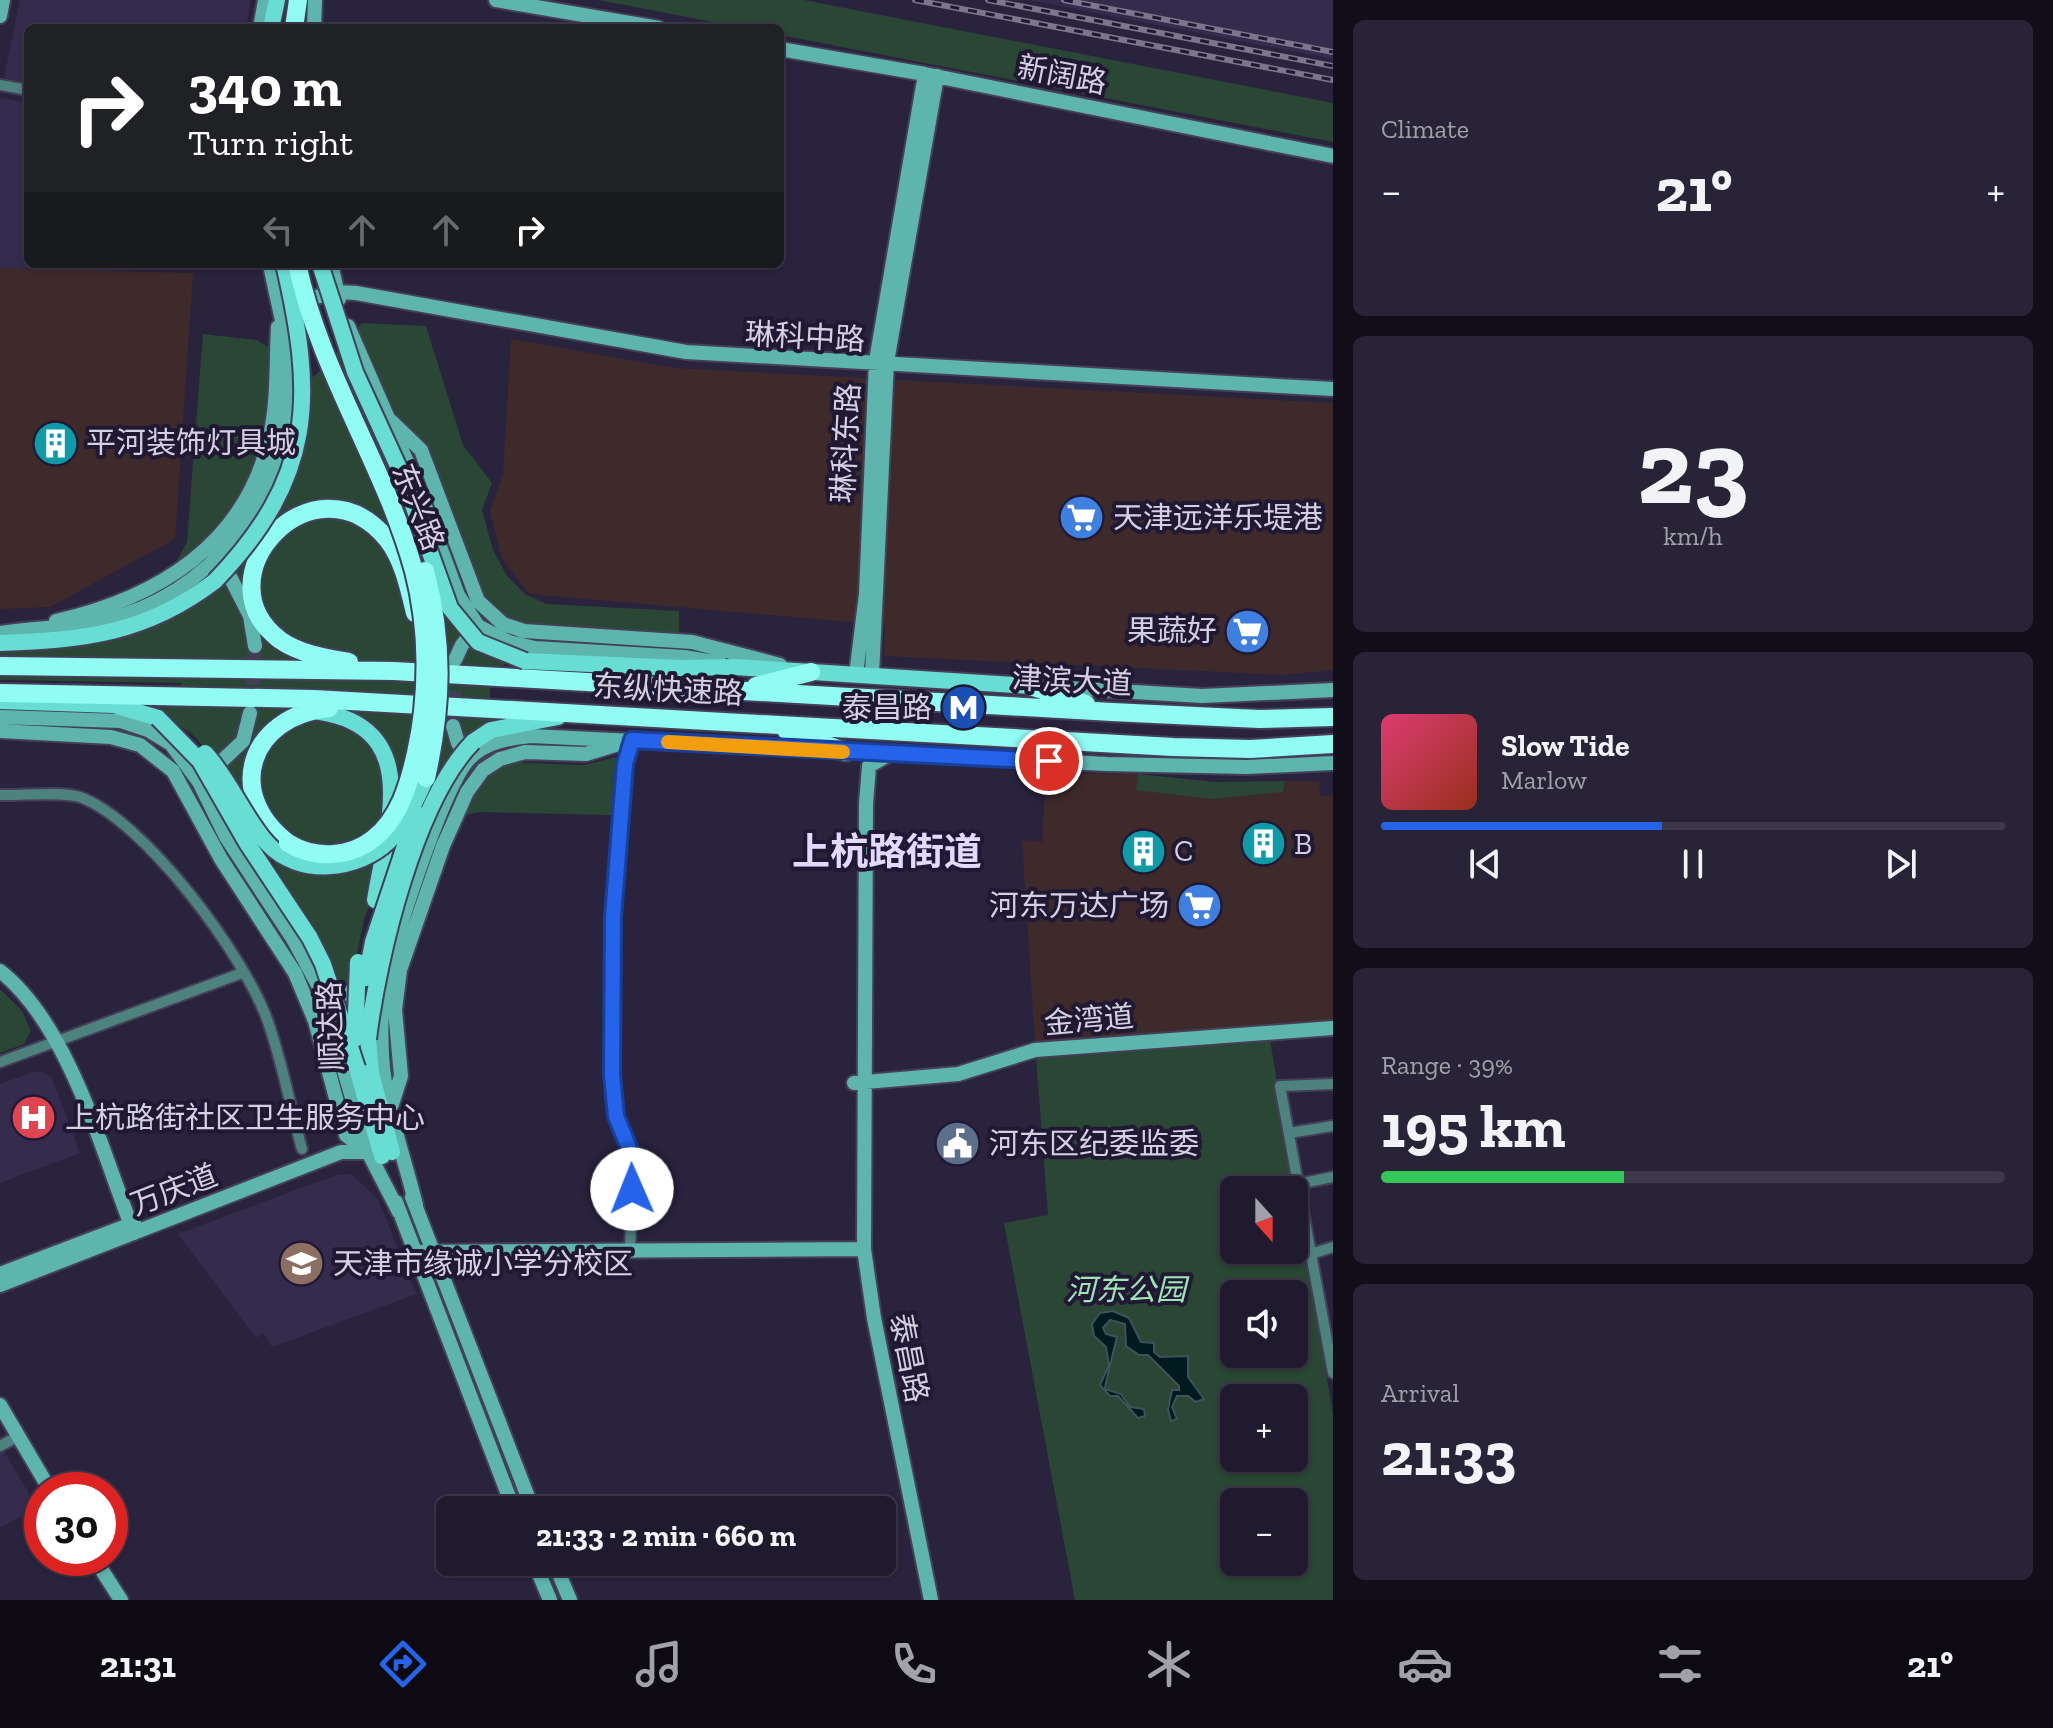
<!DOCTYPE html>
<html lang="en">
<head>
<meta charset="utf-8">
<style>
	:root { --surface:#201a2e; --page:#282336; --text:#f1f3f6; --muted:#a2a1aa; --line:#3d384a; --accent:#2563eb }
	body { margin:0; font-family:"Zilla Slab","Noto Sans SC",serif; background:var(--page); color:var(--text); height:100vh; display:flex; flex-direction:column; font-size:30px; white-space:nowrap }
	* { box-sizing:border-box; margin:0 }
	p { font-size:26px; color:var(--muted) }
	.icon { flex:none; width:44px; height:44px; fill:none; stroke:currentColor; stroke-width:2; stroke-linecap:round; stroke-linejoin:round }
	.map { position:relative; flex:1; overflow:hidden }
	.panel { display:flex; flex-direction:column; gap:20px; padding:20px; background:#120e19; width:720px }
	.panel>* { flex:none }
	.top-card { position:absolute; left:24px; top:24px; width:760px; height:244px; border-radius:12px; box-shadow:0 2px 6px #0004,0 0 0 2px var(--line); background:#202124; color:#fff; overflow:hidden }
	.needle { width:52px; rotate:159deg }
	.tools { position:absolute; left:1220px; top:1176px; display:grid; gap:16px }
	.tools a { display:grid; place-items:center; width:88px; height:88px; border-radius:12px; background:var(--surface); box-shadow:0 2px 6px #0004,0 0 0 2px var(--line); font-size:40px }
	.speed { position:absolute; left:24px; top:1472px; display:flex; gap:16px; font-size:40px; font-weight:700; text-align:center }
	.speed>* { display:grid; place-content:center; width:104px; height:104px; border-radius:50%; background:var(--surface); box-shadow:0 2px 6px #0004,0 0 0 2px var(--line); line-height:1 }
	.speed .limit { border:12px solid #d22; background:#fff; color:#111 }
	.pin { position:absolute; display:grid; place-items:center; width:68px; height:68px; color:#fff; margin:-34px; border:4px solid #fff; border-radius:50%; box-shadow:0 2px 8px #0007 }
	.me { position:absolute; width:88px; margin:-44px; rotate:359deg; stroke-linejoin:round; filter:drop-shadow(0 0 6px #0008) }
	.turn { display:flex; align-items:center; gap:28px; height:168px; padding:0 32px; font-size:36px }
	.turn .icon { width:104px; height:104px; stroke-width:2.5 }
	.turn b { display:block; font-size:56px; line-height:68px }
	.lanes { display:flex; align-items:center; height:76px; padding:0 32px; background:#0003; justify-content:center; gap:40px; direction:ltr }
	.lanes .off { opacity:.35 }
	.big { font-size:60px; font-weight:700; line-height:1.1 }
	.panel .tile { flex:1; display:flex; flex-direction:column; justify-content:center; gap:12px; min-width:0; padding:0 28px; border-radius:12px; background:var(--page) }
	.panel .dial { align-items:center; gap:0 }
	.dial b { font-size:104px; line-height:1 }
	.song { display:flex; align-items:center; gap:24px }
	.cover { width:96px; height:96px; border-radius:12px; background:linear-gradient(135deg,hsl(340 70% 55%),hsl(10 70% 35%)) }
	.played { height:8px; border-radius:4px; background:linear-gradient(90deg,var(--accent) 45%,var(--line) 45%) }
	.keys { display:flex; justify-content:space-around; direction:ltr }
	.heat { display:flex; justify-content:space-between; align-items:center; font-size:44px; direction:ltr }
	.charge { height:12px; border-radius:6px; background:linear-gradient(90deg,#34c759 39%,var(--line) 0) }
	.trip { position:absolute; left:436px; top:1496px; width:460px; height:80px; border-radius:12px; background:var(--surface); box-shadow:0 2px 6px #0004,0 0 0 2px var(--line); font-weight:700; line-height:80px; text-align:center }
	.dock { display:flex; height:128px; justify-content:space-around; align-items:center; background:#0d0a12; color:var(--muted) }
	.dock .icon { width:56px; height:56px }
	.dock .current { color:var(--accent) }
	.dock b { font-size:36px; color:var(--text) }
	main { display:flex; flex:1; min-height:0 }
	.map>svg:first-child { display:block }
	.commercial { fill:#3e2a2a }
	.built { fill:#342b4d }
	.green { fill:#2a4634; fill-rule:evenodd }
	.water { fill:#001b20; stroke:#3f515a; stroke-width:2 }
	.lines { fill:none; stroke-linecap:round; stroke-linejoin:round }
	.secondary-tunnel { stroke:#433d56; stroke-width:14; stroke-dasharray:14 7; stroke-linecap:butt }
	.street-casing { stroke:#453f58; stroke-width:14 }
	.secondary-casing { stroke:#453f58; stroke-width:18 }
	.primary-casing { stroke:#453f58; stroke-width:20 }
	.highway-casing { stroke:#453f58; stroke-width:22 }
	.street { stroke:#4e827e; stroke-width:10 }
	.secondary { stroke:#5eb5ae; stroke-width:14 }
	.primary { stroke:#68ddd4; stroke-width:16 }
	.highway { stroke:#91fcf3; stroke-width:18 }
	.rail-casing { stroke:#7b768c; stroke-width:6 }
	.rail { stroke:#211934; stroke-width:3; stroke-dasharray:9; stroke-linecap:butt }
	.primary-bridge-casing { stroke:#453f58; stroke-width:20; stroke-linecap:butt }
	.highway-bridge-casing { stroke:#453f58; stroke-width:22; stroke-linecap:butt }
	.primary-bridge { stroke:#68ddd4; stroke-width:16 }
	.highway-bridge { stroke:#91fcf3; stroke-width:18 }
	.route-casing { stroke:#184099; stroke-width:20 }
	.route { stroke:#2563eb; stroke-width:14 }
	.slow { stroke:#f59e0b; stroke-width:14 }
	.labels { text-anchor:middle; stroke-width:8; stroke-linejoin:round; paint-order:stroke }
	.street-label { font-size:30px; fill:#d3d0e1; stroke:#211934 }
	.poi-label { font-size:30px; fill:#d3d0e1; stroke:#211934; text-anchor:start }
	.park-label { font-size:30px; font-style:italic; fill:#9de4b6; stroke:#211934 }
	.district-label { font-size:38px; font-weight:bold; fill:#e2dafe; stroke:#211934 }
</style>
</head>
<body>
<main>
<div class="map">
<svg width="1333" height="1600" viewBox="0 0 1333 1600">
	<rect width="100%" height="100%" fill="#2a233e"/>
	<path class="commercial" d="M0 268 193 273 175 539 50 607 0 609Z
		M511 339 675 368 1333 403V670L1283 675 884 656 885 625 529 594 502 558 490 511 503 474Z
		M1046 773 1138 774 1136 790 1283 792 1285 781H1319L1320 796 1333 795V1020L1035 1042 1022 841 1042 842Z"/>
	<path class="built" d="M20 0H251L246 28H28V82L4 78Z
		M1029 0H1333V59L1111 16Z
		M0 98 28 103V264H112V271L0 268Z
		M33 1072H43L52 1078 80 1153 0 1183V1084Z
		M351 1174 378 1199 416 1294 272 1347 263 1333 256 1338 178 1234 336 1175Z
		M4 1452 38 1508 0 1527V1453Z"/>
	<path class="green" d="M599 0H804L1333 103V142L780 35V28H744Z
		M362 323 426 326 463 445 492 483 482 510 493 550 507 576 525 594 547 604 679 611V633L529 625 490 687V722L523 763 584 765 616 757 611 815 480 812 400 829 364 919 347 1006 316 932 276 868 233 779 193 735 155 709 182 683 0 680V650L78 645 138 632 187 542 203 334 257 340 314 377Z
		M1138 774 1215 782 1285 781 1283 792 1212 799 1136 790Z
		M0 989 22 1011 31 1031 24 1044 0 1053Z
		M1270 1040 1333 1414V1600H1075L1004 1223 1048 1215 1036 1057ZM1234 1190H1294V1250H1234ZM1234 1294H1294V1354H1234ZM1234 1398H1294V1458H1234ZM1234 1502H1294V1562H1234Z"/>
	<path class="water" d="M1113 1311 1129 1318 1141 1342 1154 1343V1352L1160 1357 1188 1356V1377L1204 1399 1196 1402 1188 1396H1177L1172 1407 1177 1419 1171 1421 1168 1409 1172 1390H1179V1386L1148 1355H1139L1126 1346 1125 1324 1110 1320 1103 1328 1106 1334 1117 1337C1116 1341 1105 1385 1105 1389L1121 1394 1130 1407 1144 1409 1145 1416 1138 1418 1118 1396H1110L1100 1385 1109 1365 1106 1347 1094 1336 1092 1324 1100 1313Z"/>
	<g class="lines">
		<path class="secondary-tunnel" d="M251 706 255 646
			M453 726 455 666"/>
		<defs>
			<path id="street" d="M0 85 28 90
				M0 795C21 796 61 791 80 797 145 821 243 954 267 1019 282 1060 290 1106 302 1149
				M0 1062 242 973
				M1333 1084 1280 1086 1333 1373
				M1289 1133 1333 1126
				M1298 1184 1333 1177
				M630 1251 633 1158 616 1116 612 1075 613 917 625 764 632 740
				M1311 1254 1333 1247
				M0 1446 17 1437"/>
			<path id="secondary" d="M496 0 659 28
				M0 16 3 0
				M260 28 265 0
				M314 28 315 0
				M780 49 925 74 1333 156
				M331 264 339 299
				M279 306 337 292 356 293 686 352 1333 389
				M348 326 418 487 458 595 478 626 509 642 535 648 684 657 720 663
				M391 421 421 450 478 601 503 624 524 631 692 642 780 665
				M222 561 250 616 255 646
				M56 621C157 598 246 545 270 436 278 400 276 364 278 327
				M0 633C41 626 81 629 121 616 230 580 293 480 288 366 287 332 276 298 270 264
				M455 660 462 645 477 627
				M856 675 866 594 876 361 925 74
				M872 675 887 362 937 76
				M1050 687 1202 696 1333 690
				M0 717 121 721 148 730 171 744 199 782 226 837 293 939 320 989 368 1152 399 1212
				M453 726 458 743 469 759
				M0 731 111 737 140 745 173 771 221 859 295 973 315 1021 346 1135 366 1151
				M888 755 869 766 866 804 864 1249 874 1318 931 1600
				M209 773 243 741 250 713
				M0 971C69 1025 102 1152 134 1233
				M323 997 384 988
				M854 1083 958 1074 1035 1050 1333 1028
				M392 1104 401 1076 395 1010 400 970 443 846 467 792 483 770 500 759 525 752 586 754 622 743
				M412 1197 533 1510
				M396 1202 514 1510
				M416 1205C404 1156 385 1106 382 1056 381 1034 381 1010 384 988 391 947 443 787 469 759 485 742 509 738 531 736L1107 764 1247 767 1333 763
				M414 1252 864 1249
				M0 1274 134 1223
				M0 1285 341 1152H367
				M0 1405 50 1490
				M94 1558 121 1600
				M534 1562 550 1600
				M554 1562 570 1600"/>
			<path id="primary" d="M271 28 277 0
				M0 643C84 640 146 634 215 581
				M525 661 680 668 735 667 1030 686
				M0 701 114 705 158 718
				M314 711C425 725 387 825 375 900
				M473 742 491 730 558 717
				M368 1039 371 1073 392 1152
				M357 1068 382 1156"/>
			<path id="highway" d="M294 28 298 0
				M349 662C326 658 300 654 280 640 197 577 314 451 387 539 403 559 409 588 415 613
				M0 666 394 671 1112 712 1259 719 1333 717
				M756 686 811 672
				M1030 686 1086 704
				M0 693 314 699 1173 747 1250 749 1333 744
				M786 730 846 752
				M288 843C223 793 250 716 329 708"/>
		</defs>
		<use href="#street" class="street-casing"/>
		<use href="#secondary" class="secondary-casing"/>
		<use href="#primary" class="primary-casing"/>
		<use href="#highway" class="highway-casing"/>
		<use href="#street" class="street"/>
		<use href="#secondary" class="secondary"/>
		<use href="#primary" class="primary"/>
		<use href="#highway" class="highway"/>
		<defs>
			<path id="rail" d="M915 0 1333 80
				M988 0 1333 66
				M1064 0 1333 52"/>
		</defs>
		<use href="#rail" class="rail-casing"/>
		<use href="#rail" class="rail"/>
		<defs>
			<path id="primary-bridge" d="M320 264 355 372 403 477 450 608 478 642 525 661
				M215 581C315 477 315 398 284 264
				M158 718 200 761 247 843 310 938 323 964 357 1068
				M205 753C230 780 243 816 267 843 299 878 358 871 389 841 406 824 416 799 426 778
				M366 978 373 942 416 813
				M355 1039 358 962
				M368 1039C378 957 415 801 473 742"/>
			<path id="highway-bridge" d="M425 571C444 641 442 708 426 778
				M288 843C314 859 349 858 373 839 400 818 409 784 416 753 429 696 429 628 414 571 385 465 321 375 297 264"/>
		</defs>
		<use href="#primary-bridge" class="primary-bridge-casing"/>
		<use href="#highway-bridge" class="highway-bridge-casing"/>
		<use href="#primary-bridge" class="primary-bridge"/>
		<use href="#highway-bridge" class="highway-bridge"/>
	</g>
	<g class="lines">
		<defs>
			<path id="route" d="M632 1189 633 1158 616 1116 612 1075 613 917 625 764 632 740 1049 761"/>
		</defs>
		<use href="#route" class="route-casing"/>
		<use href="#route" class="route"/>
		<path class="slow" d="M668 742 843 752"/>
	</g>
	<defs>
		<symbol id="building-disc" viewBox="-11 -11 22 22"><circle r="9.5" fill="#0f9aa8" stroke="#211934"/><path d="M-4-6H4V6H1V3H-1V6H-4ZM-2.5-4.3h1.7v1.8h-1.7ZM.8-4.3h1.7v1.8H.8ZM-2.5-1h1.7V.8h-1.7ZM.8-1h1.7V.8H.8Z" fill="#fff"/></symbol>
		<symbol id="supermarket-disc" viewBox="-11 -11 22 22"><circle r="9.5" fill="#3f7fe0" stroke="#211934"/><path d="M-6-5.5h2.5l.6 2H6L4.5 2H-2.5L-4.4-4H-6ZM-1.5 3.2a1.3 1.3 0 1 0 .1 0ZM3 3.2a1.3 1.3 0 1 0 .1 0Z" fill="#fff"/></symbol>
		<symbol id="metro-disc" viewBox="-11 -11 22 22"><circle r="9.5" fill="#1a4fb4" stroke="#211934"/><path d="M-5.5 5V-5H-3L0 0L3-5H5.5V5H3V-.5L0 4L-3-.5V5Z" fill="#fff"/></symbol>
		<symbol id="hospital-disc" viewBox="-11 -11 22 22"><circle r="9.5" fill="#e0444e" stroke="#211934"/><path d="M-5-5h3v3.5h4V-5h3V5h-3V1.5h-4V5h-3Z" fill="#fff"/></symbol>
		<symbol id="civic-disc" viewBox="-11 -11 22 22"><circle r="9.5" fill="#5c6f8a" stroke="#211934"/><path d="M-.6-6.5H3V-4.5H.6V-3L4-1V1h2V6H-6V1h2V-1L-.6-3ZM-1.2 2.5V6h2.4V2.5Z" fill="#fff"/></symbol>
		<symbol id="school-disc" viewBox="-11 -11 22 22"><circle r="9.5" fill="#8d6e63" stroke="#211934"/><path d="M0-5L7-2L0 1L-7-2ZM-4 1L0 2.5L4 1V4Q0 6-4 4Z" fill="#fff"/></symbol>
	</defs>
	<g fill-rule="evenodd">
		<use href="#building-disc" x="30" y="418" width="51" height="51"/>
		<use href="#supermarket-disc" x="1056" y="492" width="51" height="51"/>
		<use href="#supermarket-disc" x="1222" y="606" width="51" height="51"/>
		<use href="#metro-disc" x="938" y="682" width="51" height="51"/>
		<use href="#building-disc" x="1238" y="818" width="51" height="51"/>
		<use href="#building-disc" x="1118" y="826" width="51" height="51"/>
		<use href="#supermarket-disc" x="1174" y="880" width="51" height="51"/>
		<use href="#hospital-disc" x="8" y="1092" width="51" height="51"/>
		<use href="#civic-disc" x="932" y="1118" width="51" height="51"/>
		<use href="#school-disc" x="276" y="1238" width="51" height="51"/>
	</g>
	<g class="labels">
		<g class="street-label">
			<text transform="translate(1062 75) rotate(11)" y="10">新阔路</text>
			<text transform="translate(805 337) rotate(3)" y="10">琳科中路</text>
			<text transform="translate(846 443) rotate(-87)" y="10">琳科东路</text>
			<text transform="translate(418 507) rotate(68)" y="10">东兴路</text>
			<text transform="translate(1072 681) rotate(3)" y="10">津滨大道</text>
			<text transform="translate(668 690) rotate(3)" y="10">东纵快速路</text>
			<text transform="translate(1089 1020) rotate(-5)" y="10">金湾道</text>
			<text transform="translate(331 1026) rotate(-92)" y="10">顺达路</text>
			<text transform="translate(174 1190) rotate(-21)" y="10">万庆道</text>
			<text transform="translate(909 1358) rotate(79)" y="10">泰昌路</text>
		</g>
		<g class="poi-label">
			<text x="86" y="453">平河装饰灯具城</text>
			<text x="1113" y="528">天津远洋乐堤港</text>
			<text x="1217" y="641" text-anchor="end">果蔬好</text>
			<text x="932" y="718" text-anchor="end">泰昌路</text>
			<text x="1294" y="854">B</text>
			<text x="1174" y="861">C</text>
			<text x="1169" y="916" text-anchor="end">河东万达广场</text>
			<text x="65" y="1128">上杭路街社区卫生服务中心</text>
			<text x="989" y="1154">河东区纪委监委</text>
			<text x="333" y="1274">天津市缘诚小学分校区</text>
		</g>
		<g class="park-label">
			<text x="1126" y="1300">河东公园</text>
		</g>
		<g class="district-label">
			<text x="887" y="865">上杭路街道</text>
		</g>
	</g>
</svg>
<div class="tools">
<a><svg class="needle" viewBox="-14 -14 28 28"><path d="M0-13l5 13h-10z" fill="#e53935"/><path d="M0 13l5-13h-10z" fill="#a2a1aa"/></svg></a>
<a><svg class="icon" aria-label="sound" viewBox="0 0 24 24"><path d="M4 9h4l5-4v14l-5-4H4zM17 9q2 3 0 6"/></svg></a>
<a>+</a>
<a>−</a>
</div>
<div class="speed"><div class="limit">30</div></div>
<div class="pin" style="left:1049px;top:761px;background:#d93025"><svg class="icon" aria-label="arrive" viewBox="0 0 24 24"><path d="M6 21V4h12l-3 4 3 4H6"/></svg></div>
<svg class="me" style="left:632px;top:1189px" viewBox="-20 -20 40 40"><circle r="19" fill="#fff"/><path d="M0-13L10 11 0 6-10 11z" fill="#2563eb"/></svg>
<div class="trip">21:33 · 2 min · 660 m</div>
<div class="top-card">
<div class="turn"><svg class="icon" aria-label="right" viewBox="0 0 24 24"><path d="M7 20v-9h11M14 6l5 5-5 5"/></svg><div><b>340 m</b>Turn right</div></div>
<div class="lanes"><svg class="icon off" aria-label="left" viewBox="0 0 24 24"><path d="M17 20v-9H6M10 6l-5 5 5 5"/></svg><svg class="icon off" aria-label="ahead" viewBox="0 0 24 24"><path d="M12 20V5M6 11l6-6 6 6"/></svg><svg class="icon off" aria-label="ahead" viewBox="0 0 24 24"><path d="M12 20V5M6 11l6-6 6 6"/></svg><svg class="icon" aria-label="right" viewBox="0 0 24 24"><path d="M7 20v-9h11M14 6l5 5-5 5"/></svg></div>
</div>
</div>
<section class="panel">
<div class="tile"><p>Climate</p>
<div class="heat"><a>−</a><b class="big">21°</b><a>+</a></div>
</div>
<div class="tile dial"><b>23</b><p>km/h</p></div>
<div class="tile">
<div class="song"><i class="cover"></i><div><b>Slow Tide</b><p>Marlow</p></div></div>
<div class="played"></div>
<div class="keys"><svg class="icon" aria-label="previous" viewBox="0 0 24 24"><path d="M18 5L8 12l10 7zM5 5v14"/></svg><svg class="icon" aria-label="pause" viewBox="0 0 24 24"><path d="M8 5v14M16 5v14"/></svg><svg class="icon" aria-label="next" viewBox="0 0 24 24"><path d="M6 5l10 7-10 7zM19 5v14"/></svg></div>
</div>
<div class="tile"><p>Range · 39%</p><b class="big">195 km</b><div class="charge"></div></div>
<div class="tile"><p>Arrival</p><b class="big">21:33</b></div>
</section>
</main>
<nav class="dock">
<b>21:31</b>
<svg class="icon current" aria-label="directions" viewBox="0 0 24 24"><path d="M12 3l9 9-9 9-9-9zM9 14v-3h6M13 9l2 2-2 2"/></svg>
<svg class="icon" aria-label="music" viewBox="0 0 24 24"><path d="M9 18V5l10-2v13"/><circle cx="6" cy="18" r="3"/><circle cx="16" cy="16" r="3"/></svg>
<svg class="icon" aria-label="phone" viewBox="0 0 24 24"><path d="M5 4h4l2 5-3 2q2 4 5 5l2-3 5 2v4C11 20 4 13 5 4z"/></svg>
<svg class="icon" aria-label="climate" viewBox="0 0 24 24"><path d="M12 3v18M4 7l16 10M4 17L20 7"/></svg>
<svg class="icon" aria-label="car" viewBox="0 0 24 24"><path d="M5 17H2v-5l4-1 3-4h7l3 4 3 1v5h-3M9 17h6M6 11h13"/><circle cx="7" cy="17" r="2"/><circle cx="17" cy="17" r="2"/></svg>
<svg class="icon" aria-label="filters" viewBox="0 0 24 24"><path d="M4 7h16M4 17h16"/><circle cx="9" cy="7" r="2"/><circle cx="15" cy="17" r="2"/></svg>
<b>21°</b>
</nav>
</body>
</html>
